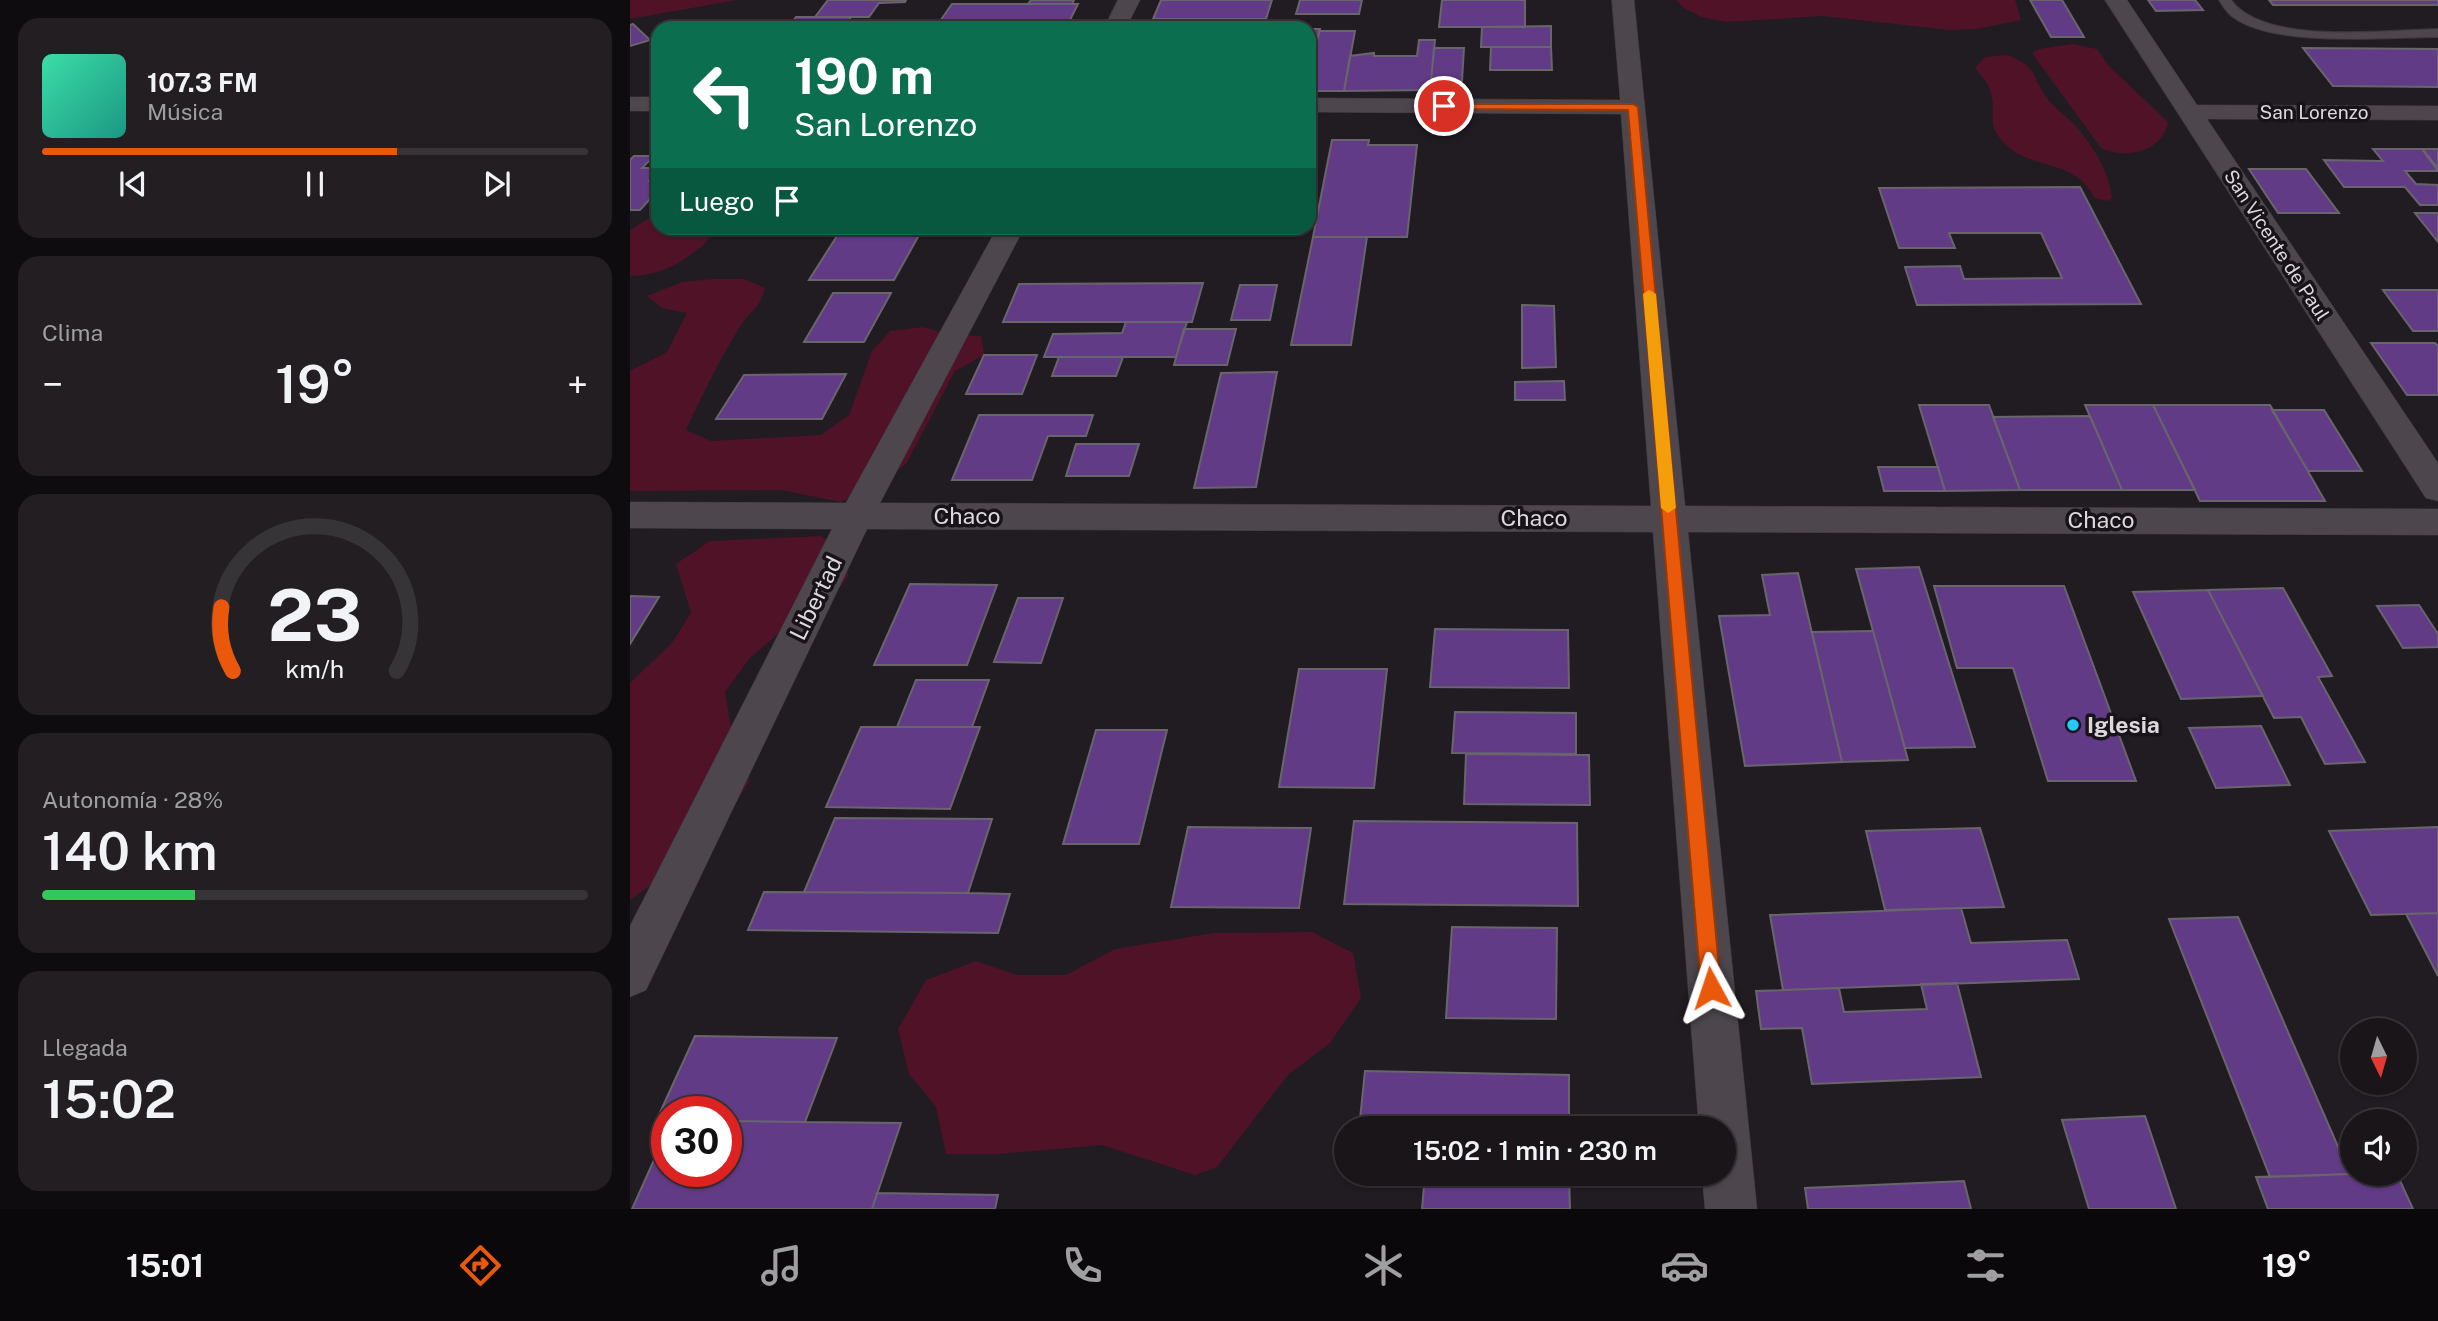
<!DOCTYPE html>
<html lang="es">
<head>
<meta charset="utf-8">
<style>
	:root { --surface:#191519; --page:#221e22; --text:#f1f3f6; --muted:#9f9fa2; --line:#373438; --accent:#ea580c }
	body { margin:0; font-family:"Public Sans",sans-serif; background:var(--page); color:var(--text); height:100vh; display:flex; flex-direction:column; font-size:26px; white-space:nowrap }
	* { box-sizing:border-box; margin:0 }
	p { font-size:23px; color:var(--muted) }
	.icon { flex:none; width:38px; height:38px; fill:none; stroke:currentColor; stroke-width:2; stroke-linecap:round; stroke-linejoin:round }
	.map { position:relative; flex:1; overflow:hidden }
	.side { display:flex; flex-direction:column; gap:18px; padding:18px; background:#0e0c0e; width:630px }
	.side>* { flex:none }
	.top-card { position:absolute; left:21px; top:21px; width:665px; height:214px; border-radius:21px; box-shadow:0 2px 5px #0004,0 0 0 2px var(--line); background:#0b6e4f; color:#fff; overflow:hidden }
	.needle { width:46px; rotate:175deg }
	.tools { position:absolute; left:1710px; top:1018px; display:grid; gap:14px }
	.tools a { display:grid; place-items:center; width:77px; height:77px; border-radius:50%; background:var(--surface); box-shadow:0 2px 5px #0004,0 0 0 2px var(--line); font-size:35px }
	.speed { position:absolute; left:21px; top:1096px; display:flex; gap:14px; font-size:35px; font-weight:700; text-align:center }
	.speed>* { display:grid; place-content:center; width:91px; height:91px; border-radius:50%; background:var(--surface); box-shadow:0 2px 5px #0004,0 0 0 2px var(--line); line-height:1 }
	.speed .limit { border:10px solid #d22; background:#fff; color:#111 }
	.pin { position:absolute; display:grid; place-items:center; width:60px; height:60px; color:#fff; margin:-30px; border:4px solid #fff; border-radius:50%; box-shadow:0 2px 7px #0007 }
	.me { position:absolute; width:77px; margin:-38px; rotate:355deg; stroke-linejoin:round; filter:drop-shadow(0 0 5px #0008) }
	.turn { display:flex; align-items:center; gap:24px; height:147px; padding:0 28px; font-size:32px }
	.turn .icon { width:91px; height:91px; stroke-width:2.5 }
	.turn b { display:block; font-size:49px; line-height:60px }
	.then { display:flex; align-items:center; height:66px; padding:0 28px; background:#0003; gap:14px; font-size:26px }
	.big { font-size:52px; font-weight:600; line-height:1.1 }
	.side .card { flex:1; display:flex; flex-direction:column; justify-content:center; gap:10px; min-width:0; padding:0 24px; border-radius:21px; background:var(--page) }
	.side .dial { align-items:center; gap:0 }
	.dial svg { height:182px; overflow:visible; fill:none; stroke:var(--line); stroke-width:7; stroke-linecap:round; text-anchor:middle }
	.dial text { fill:var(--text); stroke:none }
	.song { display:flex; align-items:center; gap:21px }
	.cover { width:84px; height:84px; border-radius:10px; background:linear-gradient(135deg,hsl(160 70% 55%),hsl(170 70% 35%)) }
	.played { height:7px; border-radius:4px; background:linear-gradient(90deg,var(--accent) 65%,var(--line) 65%) }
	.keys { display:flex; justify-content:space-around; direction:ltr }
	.heat { display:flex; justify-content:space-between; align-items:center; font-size:38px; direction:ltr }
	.charge { height:10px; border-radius:5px; background:linear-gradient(90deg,#34c759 28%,var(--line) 0) }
	.trip { position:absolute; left:704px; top:1116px; width:402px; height:70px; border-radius:35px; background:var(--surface); box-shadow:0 2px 5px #0004,0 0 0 2px var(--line); font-weight:600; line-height:70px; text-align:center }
	.tab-bar { display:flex; height:112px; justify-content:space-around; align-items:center; background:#0a080a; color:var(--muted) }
	.tab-bar .icon { width:49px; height:49px }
	.tab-bar .selected { color:var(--accent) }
	.tab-bar b { font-size:32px; color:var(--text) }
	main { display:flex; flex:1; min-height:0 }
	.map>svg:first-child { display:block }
	.green { fill:#501227 }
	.building { fill:#623b86; stroke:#68656c; stroke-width:2 }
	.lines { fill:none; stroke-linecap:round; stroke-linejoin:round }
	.lane-casing { stroke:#3c393d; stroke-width:2 }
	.street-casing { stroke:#3c393d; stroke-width:1 }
	.lane { fill:#4d474d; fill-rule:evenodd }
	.street { fill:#4d474d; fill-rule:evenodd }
	.route { fill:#ea580c; stroke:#983908; stroke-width:2 }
	.slow { fill:#f59e0b }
	.poi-dot { fill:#26c9fe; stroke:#181318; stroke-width:2.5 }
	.labels { text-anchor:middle; stroke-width:7; stroke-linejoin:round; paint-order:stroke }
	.far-street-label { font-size:19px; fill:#dcd9dc; stroke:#181318 }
	.street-label { font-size:23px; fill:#dcd9dc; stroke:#181318 }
	.poi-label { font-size:23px; font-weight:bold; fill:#dcd9dc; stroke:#181318; text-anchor:start }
</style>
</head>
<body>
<main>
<section class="side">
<div class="card">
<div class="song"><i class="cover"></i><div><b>107.3 FM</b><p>Música</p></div></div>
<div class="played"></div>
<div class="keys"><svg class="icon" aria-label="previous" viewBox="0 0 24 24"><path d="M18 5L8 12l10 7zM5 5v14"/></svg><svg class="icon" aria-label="pause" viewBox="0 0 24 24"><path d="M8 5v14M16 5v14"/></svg><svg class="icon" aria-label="next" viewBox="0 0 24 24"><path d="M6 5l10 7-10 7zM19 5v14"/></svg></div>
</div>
<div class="card"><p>Clima</p>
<div class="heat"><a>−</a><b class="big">19°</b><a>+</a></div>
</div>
<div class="card dial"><svg viewBox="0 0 100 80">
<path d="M14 69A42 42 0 1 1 86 69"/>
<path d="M14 69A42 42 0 0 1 9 41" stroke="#ea580c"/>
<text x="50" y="56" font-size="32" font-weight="700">23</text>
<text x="50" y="72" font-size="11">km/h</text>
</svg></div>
<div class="card"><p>Autonomía · 28%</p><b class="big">140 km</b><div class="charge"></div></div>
<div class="card"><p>Llegada</p><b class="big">15:02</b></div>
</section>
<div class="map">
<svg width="1808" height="1209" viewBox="0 0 1808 1209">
	<rect width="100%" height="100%" fill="#211c21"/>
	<path class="green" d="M0 0H107L0 19Z
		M1046 0H1385L1391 20 1346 29 1320 30 1192 16 1096 22 1072 17 1054 8Z
		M1443 44 1467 49 1479 66 1538 122C1533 152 1495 160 1471 148L1402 53 1409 49Z
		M1378 55C1411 70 1399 74 1417 98 1425 108 1436 116 1445 125 1463 146 1479 171 1482 198L1477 201 1465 198C1444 158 1403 171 1375 144 1354 123 1368 113 1360 90 1357 81 1351 75 1345 68L1355 57Z
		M28 213V228H89C81 232 78 241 71 247 52 263 25 277 0 276V230Z
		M83 279H114L135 288C128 312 120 310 109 328 89 361 72 395 56 430L81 441 191 435 219 415 242 351 260 331 293 327 319 335 351 336 354 355 325 371 276 464 245 487 211 502 151 490 0 491V371L37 352 57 313 32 308 17 296 52 282Z
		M190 536 215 549 218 576 196 607 156 627 119 659 95 692 100 723 117 749 119 782 94 821 57 859 0 900V683L42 643 61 613 46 564 80 541Z
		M682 932 723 953 731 998 700 1043 658 1075 587 1167 565 1175 472 1145 368 1154H316L306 1107 279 1074 268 1029 296 980 346 961 387 975H436L485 949 584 933Z"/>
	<path class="building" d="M198 0H276L275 2 249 3 239 17H185Z
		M401 0H444L442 4H398Z
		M531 0H642L636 19H523Z
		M670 0H732L729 14H666Z
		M812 0H895V27H809Z
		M1400 0H1432L1454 37H1421Z
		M1518 0H1565L1573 10 1526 11Z
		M1639 0H1808V5H1643Z
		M322 4H448L436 28 306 27Z
		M166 17H221L213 28H158Z
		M612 20 610 28H558L560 21Z
		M3 24 20 40 0 46V25Z
		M921 26V47H851L852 27Z
		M679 29H690L679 75Z
		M689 31H725L714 91H679V75Z
		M789 40H805L800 90 714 91 720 56 744 53V56H787Z
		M861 47H921L922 70H860Z
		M804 48H834L832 81H801Z
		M1673 48 1808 49V87L1703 86Z
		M702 140H739L738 145H787L777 237H683Z
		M1743 149H1792L1808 171H1775L1786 184 1808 185V205H1790L1775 187H1714L1694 160 1753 161Z
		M1792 149H1808V168Z
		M4 156H24L12 168H28L19 181H28V190L10 210H0V160Z
		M1619 169H1676L1709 213H1648Z
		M1450 187 1511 304 1287 305 1275 267 1330 266 1334 279 1432 278 1411 233H1319L1325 248H1269L1249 188Z
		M1785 213H1808V242Z
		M212 228H293L264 280H179Z
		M683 237H737L721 345H661Z
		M573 283 562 322H373L389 284Z
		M610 285H647L640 320H601Z
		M1753 290H1808V331H1783Z
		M203 293H261L234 342H174Z
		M892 305 924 306 926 367 892 368Z
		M496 322H557L546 357H414L423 334 492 333Z
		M554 329H606L597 365H544Z
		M1741 343H1805L1808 346V395H1777Z
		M354 355H407L392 394H336Z
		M429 357H493L486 376H422Z
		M647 372 626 487 564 488 591 373Z
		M216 374 192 419H86L114 375Z
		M934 381 935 400H885V382Z
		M1289 405H1359L1390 490 1315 491Z
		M1455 405H1523L1565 490H1492Z
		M1523 405H1640L1695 501H1570Z
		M1642 410H1694L1732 471H1678Z
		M349 415H463L456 436H418L402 480H322Z
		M1460 416 1492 490H1390L1363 417Z
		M446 444H509L499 476H436Z
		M1248 467H1308L1315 491H1254Z
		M1289 567 1345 747 1275 748 1226 569Z
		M1168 573 1212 762 1115 766 1089 616 1140 615 1132 575Z
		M280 584 367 585 337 665H244Z
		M1304 586H1434L1506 781H1418L1383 668H1327Z
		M1653 588 1702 676 1688 677 1735 762 1695 764 1671 717 1644 718 1578 590Z
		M1578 590 1633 696 1551 699 1503 592Z
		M0 596 29 597 0 644Z
		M388 598H433L411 663 364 662Z
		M1789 605 1808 634V647L1773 648 1747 606Z
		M805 629 938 630 939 688 800 687Z
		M1243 631 1278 760 1212 762 1182 632Z
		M669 669H757L744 788 649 787Z
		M286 680H359L342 727H267Z
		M825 712 946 713V754L822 753Z
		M1631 726 1660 785 1586 788 1559 728Z
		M231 727H350L320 809 196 807Z
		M466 730H537L509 844H433Z
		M836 754 959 755 960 805 834 804Z
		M205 818 362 819 338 893 174 892Z
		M724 821 947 823 948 906 714 904Z
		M558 827 681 828 669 908 541 907Z
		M1808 827V913L1741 915 1699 831Z
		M1350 828 1374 907 1255 910 1236 831Z
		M134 892 338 893 380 894 368 933 118 930Z
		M1331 908 1341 943 1437 940 1449 979 1153 990 1140 915Z
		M1808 913V976L1776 914Z
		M1608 917 1720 1174 1640 1177 1539 919Z
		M822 927 927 928 926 1019 816 1018Z
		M1327 983 1351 1077 1182 1084 1172 1028 1131 1029 1126 991 1209 988 1214 1012 1297 1009 1291 984Z
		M65 1036 207 1038 175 1122 96 1121V1111H37V1120L27 1119Z
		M735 1071 939 1075V1129H729Z
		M1515 1116 1546 1209H1459L1432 1120Z
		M96 1121 175 1122 271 1123 242 1209H2L37 1131V1171H96Z
		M795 1174H939L940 1209H792Z
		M1720 1174H1767L1783 1209H1638L1626 1177Z
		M1334 1181 1341 1209H1178L1175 1188Z
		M247 1193 368 1195 365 1209H242Z"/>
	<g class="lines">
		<defs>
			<path id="lane" d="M1589 0H1601C1635 46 1756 30 1808 29V37C1757 37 1644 48 1603 17 1597 13 1593 6 1589 0Z"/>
			<path id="street" d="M488 0H510L496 28H474Z
				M982 0H1004L1055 506 1808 509V535L1058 532 1127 1209H1075L1072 1174H1094V1129H1069L1023 532 237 529 16 990 0 997V926L202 529 0 528V502L216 503 367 228H394L250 503 1021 506 991 114 679 112V98L990 100Z
				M1475 0H1497L1567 105 1808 106V120L1577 119 1808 463V501L1796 498Z
				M0 97H28V111H0Z"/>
		</defs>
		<use href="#lane" class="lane-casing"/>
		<use href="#street" class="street-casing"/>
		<use href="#lane" class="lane"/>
		<use href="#street" class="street"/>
	</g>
	<path class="route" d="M810 104H1003L1008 107 1091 988 1088 995 1081 998 1074 995 1071 988 998 110 814 109 808 106Z"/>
	<path class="slow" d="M1019 290 1026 294 1046 508 1038 513 1031 508 1013 294Z"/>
	<circle class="poi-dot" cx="1443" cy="725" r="7"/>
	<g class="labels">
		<g class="far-street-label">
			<text x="1684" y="119">San Lorenzo</text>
			<text transform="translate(1647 245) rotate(57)" y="7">San Vicente de Paul</text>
		</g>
		<g class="street-label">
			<text x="337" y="524">Chaco</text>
			<text x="904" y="526">Chaco</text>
			<text x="1471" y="528">Chaco</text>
			<text transform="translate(186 598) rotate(-64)" y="8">Libertad</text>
		</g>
		<g class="poi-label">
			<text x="1457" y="733">Iglesia</text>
		</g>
	</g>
</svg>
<div class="tools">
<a><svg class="needle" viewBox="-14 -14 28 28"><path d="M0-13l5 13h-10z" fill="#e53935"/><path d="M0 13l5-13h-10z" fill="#9f9fa2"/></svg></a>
<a><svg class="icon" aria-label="sound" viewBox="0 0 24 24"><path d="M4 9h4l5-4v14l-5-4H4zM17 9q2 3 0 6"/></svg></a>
</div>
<div class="speed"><div class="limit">30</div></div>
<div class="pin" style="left:814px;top:106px;background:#d93025"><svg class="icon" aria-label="arrive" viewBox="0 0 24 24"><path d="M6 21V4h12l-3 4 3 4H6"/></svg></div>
<svg class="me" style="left:1081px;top:988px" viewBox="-20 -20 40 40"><path d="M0-17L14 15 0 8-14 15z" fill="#ea580c" stroke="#fff" stroke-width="4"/></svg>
<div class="trip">15:02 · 1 min · 230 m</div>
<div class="top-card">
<div class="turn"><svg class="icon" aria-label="left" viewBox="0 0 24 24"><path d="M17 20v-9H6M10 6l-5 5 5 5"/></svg><div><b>190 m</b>San Lorenzo</div></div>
<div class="then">Luego<svg class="icon" aria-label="arrive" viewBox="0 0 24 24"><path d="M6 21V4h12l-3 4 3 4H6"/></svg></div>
</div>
</div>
</main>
<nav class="tab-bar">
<b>15:01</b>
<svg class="icon selected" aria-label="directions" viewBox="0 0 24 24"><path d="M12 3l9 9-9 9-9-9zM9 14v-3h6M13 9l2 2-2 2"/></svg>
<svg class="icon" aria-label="music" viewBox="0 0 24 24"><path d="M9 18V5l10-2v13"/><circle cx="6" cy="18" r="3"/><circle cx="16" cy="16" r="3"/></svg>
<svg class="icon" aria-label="phone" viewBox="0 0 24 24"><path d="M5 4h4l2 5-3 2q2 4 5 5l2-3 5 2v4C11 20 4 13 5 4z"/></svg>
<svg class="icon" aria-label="climate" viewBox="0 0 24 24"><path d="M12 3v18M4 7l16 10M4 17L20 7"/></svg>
<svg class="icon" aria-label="car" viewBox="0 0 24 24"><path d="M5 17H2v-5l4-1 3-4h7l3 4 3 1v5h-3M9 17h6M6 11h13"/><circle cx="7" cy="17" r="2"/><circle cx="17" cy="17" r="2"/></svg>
<svg class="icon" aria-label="filters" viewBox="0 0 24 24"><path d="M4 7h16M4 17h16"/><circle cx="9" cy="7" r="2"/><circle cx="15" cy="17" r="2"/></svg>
<b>19°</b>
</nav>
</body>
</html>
